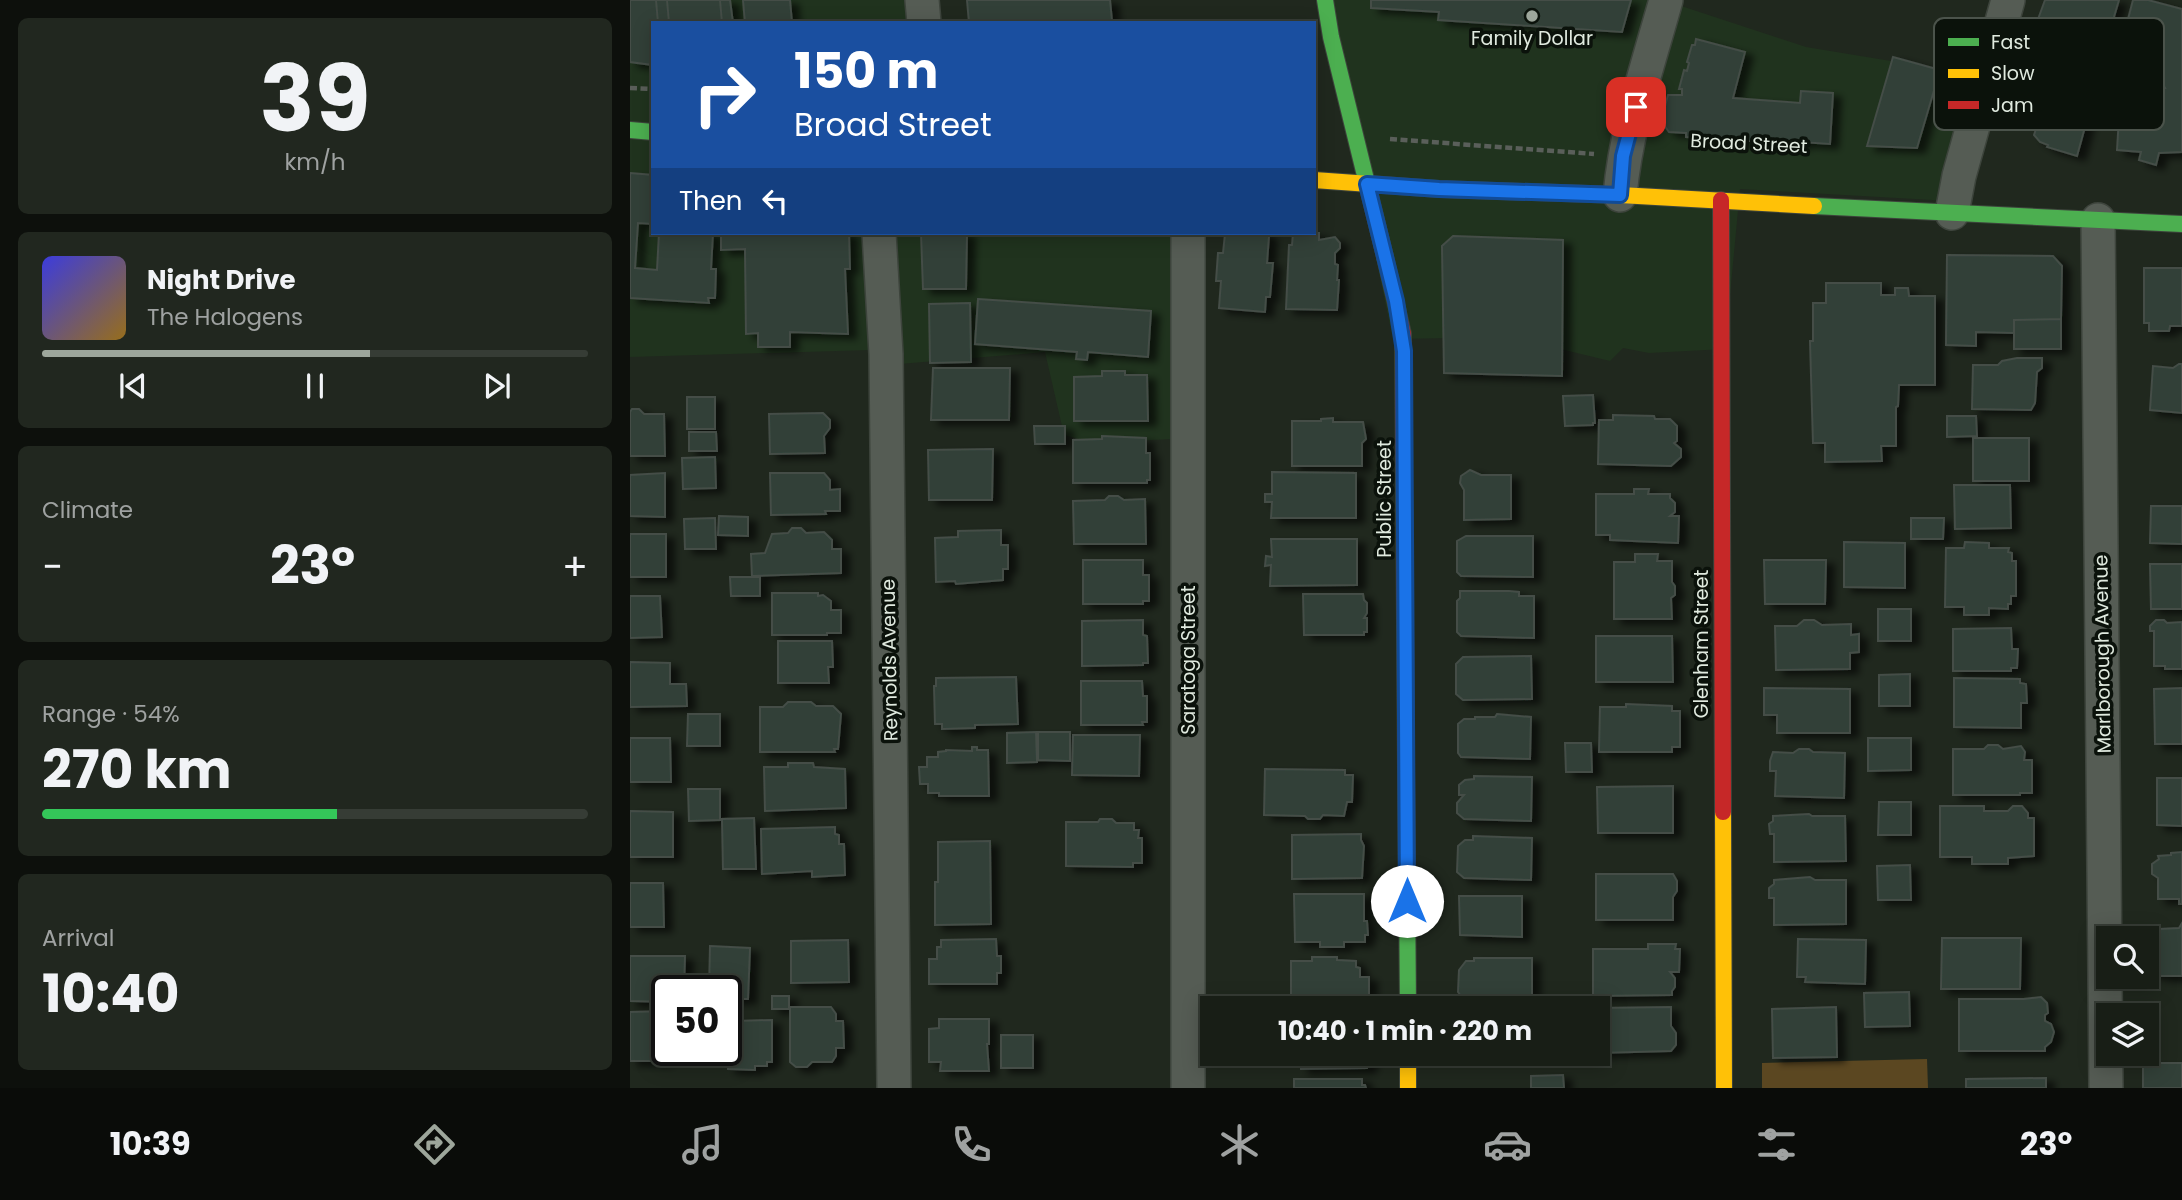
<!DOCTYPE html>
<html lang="en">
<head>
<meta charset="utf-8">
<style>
	:root { --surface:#181e16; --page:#21271f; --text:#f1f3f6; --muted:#9fa2a1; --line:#363c35; --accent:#9da69b }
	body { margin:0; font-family:Poppins,sans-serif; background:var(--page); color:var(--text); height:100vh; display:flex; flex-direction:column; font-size:26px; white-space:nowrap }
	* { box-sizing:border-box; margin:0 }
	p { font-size:23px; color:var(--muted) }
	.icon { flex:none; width:38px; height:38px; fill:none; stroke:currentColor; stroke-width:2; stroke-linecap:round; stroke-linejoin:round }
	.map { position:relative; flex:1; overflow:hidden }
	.details { display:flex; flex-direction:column; gap:18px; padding:18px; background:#0d100c; width:630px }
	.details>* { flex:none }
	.banner { position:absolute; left:21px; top:21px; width:665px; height:214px; border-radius:0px; box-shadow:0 4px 18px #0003,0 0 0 2px var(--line); background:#1a4fa0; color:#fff; overflow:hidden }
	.fabs { position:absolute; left:1466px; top:926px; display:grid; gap:14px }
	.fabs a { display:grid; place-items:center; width:63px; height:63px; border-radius:0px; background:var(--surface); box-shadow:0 4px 18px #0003,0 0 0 2px var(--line); font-size:35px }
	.speed { position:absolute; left:21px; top:975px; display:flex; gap:14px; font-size:35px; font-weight:700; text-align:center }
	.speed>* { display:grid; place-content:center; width:91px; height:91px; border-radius:50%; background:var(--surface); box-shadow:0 4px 18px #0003,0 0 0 2px var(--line); line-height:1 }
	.speed .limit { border:4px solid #111; border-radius:10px; background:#fff; color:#111 }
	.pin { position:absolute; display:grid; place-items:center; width:60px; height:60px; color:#fff; margin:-30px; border-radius:14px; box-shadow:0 4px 10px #0006 }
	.me { position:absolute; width:77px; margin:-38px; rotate:0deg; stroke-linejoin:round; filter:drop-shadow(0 0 5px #0008) }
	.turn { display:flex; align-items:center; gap:24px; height:147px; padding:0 28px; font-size:32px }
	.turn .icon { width:91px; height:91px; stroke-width:2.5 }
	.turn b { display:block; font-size:49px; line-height:60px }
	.then { display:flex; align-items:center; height:66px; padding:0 28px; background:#0003; gap:14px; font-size:26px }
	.big { font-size:52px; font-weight:700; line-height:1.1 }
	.details .tile { flex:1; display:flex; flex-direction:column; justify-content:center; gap:10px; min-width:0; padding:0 24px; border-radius:10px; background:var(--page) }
	.details .dial { align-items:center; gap:0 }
	.dial b { font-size:91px; line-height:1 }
	.song { display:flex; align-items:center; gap:21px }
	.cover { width:84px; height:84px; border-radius:10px; background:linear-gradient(135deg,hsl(240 70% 55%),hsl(40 70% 35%)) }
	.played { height:7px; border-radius:4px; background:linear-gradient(90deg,var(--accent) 60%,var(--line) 60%) }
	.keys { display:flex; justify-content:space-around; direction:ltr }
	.heat { display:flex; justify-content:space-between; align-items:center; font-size:38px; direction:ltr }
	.charge { height:10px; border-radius:5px; background:linear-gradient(90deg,#34c759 54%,var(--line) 0) }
	.trip { position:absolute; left:570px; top:996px; width:410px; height:70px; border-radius:0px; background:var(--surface); box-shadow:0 4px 18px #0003,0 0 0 2px var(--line); font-weight:700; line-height:70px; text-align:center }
	.tabs { display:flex; height:112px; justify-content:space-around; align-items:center; background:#0a0c09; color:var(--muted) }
	.tabs .icon { width:49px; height:49px }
	.tabs .current { color:var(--accent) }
	.tabs b { font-size:32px; color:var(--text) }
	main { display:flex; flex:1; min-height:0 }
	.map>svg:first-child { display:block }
	.built { fill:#20331e }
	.green { fill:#5b4721 }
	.building { fill:#304138; stroke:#444d47; stroke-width:2; filter:url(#shadow) }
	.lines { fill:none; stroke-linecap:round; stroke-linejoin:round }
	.street-casing { stroke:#3d443c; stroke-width:36 }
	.fast-casing { stroke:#3d443c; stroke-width:18 }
	.slow-casing { stroke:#3d443c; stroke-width:18 }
	.jam-casing { stroke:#3d443c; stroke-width:18 }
	.path { stroke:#5a5f5a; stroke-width:4.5; stroke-dasharray:7 3.5; stroke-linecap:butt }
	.street { stroke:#555c54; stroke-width:33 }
	.fast { stroke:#4caf50; stroke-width:16 }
	.slow { stroke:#ffc107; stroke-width:16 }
	.jam { stroke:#c62828; stroke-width:16 }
	.route-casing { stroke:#114b97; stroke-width:18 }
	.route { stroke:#1a73e8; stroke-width:12 }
	.poi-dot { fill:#9da69b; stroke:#0b120b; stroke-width:2.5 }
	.labels { text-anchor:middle; stroke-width:7; stroke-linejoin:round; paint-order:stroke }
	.poi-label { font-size:19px; fill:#e0eadf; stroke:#0b120b }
	.street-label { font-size:19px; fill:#e0eadf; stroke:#0b120b }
	.key { fill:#0b120b; stroke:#4b534b; stroke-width:2 }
	.key-label { font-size:19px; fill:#e0eadf }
</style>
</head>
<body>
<main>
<section class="details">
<div class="tile dial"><b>39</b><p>km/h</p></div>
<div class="tile">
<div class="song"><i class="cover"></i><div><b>Night Drive</b><p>The Halogens</p></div></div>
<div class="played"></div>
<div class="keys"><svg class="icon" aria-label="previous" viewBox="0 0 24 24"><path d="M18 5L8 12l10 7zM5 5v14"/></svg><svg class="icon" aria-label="pause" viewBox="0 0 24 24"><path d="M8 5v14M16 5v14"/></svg><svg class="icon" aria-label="next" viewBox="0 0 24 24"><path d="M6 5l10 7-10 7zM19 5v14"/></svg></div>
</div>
<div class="tile"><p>Climate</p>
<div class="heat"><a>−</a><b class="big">23°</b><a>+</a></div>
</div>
<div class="tile"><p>Range · 54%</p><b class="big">270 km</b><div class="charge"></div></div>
<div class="tile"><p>Arrival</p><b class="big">10:40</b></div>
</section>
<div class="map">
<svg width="1552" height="1088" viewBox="0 0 1552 1088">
	<defs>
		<filter id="shadow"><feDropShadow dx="8" dy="4.5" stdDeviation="3.5" flood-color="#0009"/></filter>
	</defs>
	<rect width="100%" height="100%" fill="#20281e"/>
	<path class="built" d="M0 0H291L293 23H23V233H548L543 439 480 442 470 445 434 435 415 352 245 366 240 350 0 357Z
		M691 0H1033L1176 47 1346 75 1320 201 1110 189 1095 349 1019 353 993 348 980 361 881 337 763 339Z"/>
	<path class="green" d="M1297 1059 1298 1088H1132V1063Z"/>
	<path class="building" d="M0 0H26L28 23H23V65L0 62Z
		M26 0H37L39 23H28Z
		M37 0H90L92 23H39Z
		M90 0H100L103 23H92Z
		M113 0H160L162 23H115Z
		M337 0H480L482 21 481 23H339Z
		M741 0H1001L992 32 808 20 809 12 741 8Z
		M1415 0H1489L1473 54 1448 47 1445 40 1423 34 1424 30 1411 28 1407 22Z
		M1503 0H1518L1552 9V152L1529 153 1526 165 1509 160 1511 152 1487 150 1491 85 1535 88 1534 86 1484 73Z
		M1066 39 1115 52 1103 98 1170 103 1171 91 1203 93 1200 144 1171 142V145L1151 143V140L1127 138 1126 142 1076 135 1075 138 1056 137V133L1039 132 1031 121 1038 95H1052V89H1049L1054 70 1057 71 1059 63 1057 62 1062 45H1065Z
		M1263 57 1310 70 1287 148 1237 146Z
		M1419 84 1454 94 1455 90 1462 92 1461 97 1463 98 1447 156 1417 147 1418 145 1410 142 1404 135 1410 117 1406 115 1412 95 1416 97Z
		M0 173 23 175V224L8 223 5 268 27 270 29 233H83L81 269H86L85 298H78L79 303 0 298Z
		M91 233H219L220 269H215L218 334 160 332V347H128V333L116 334 115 249 91 250Z
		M291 233H337L336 289H293Z
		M601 233H636V236H639L637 263H643L640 297H636L635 312 589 308 591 281H586L588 253H593L595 234Z
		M663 233H689V240L705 237 710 243V248L705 253V264L708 265 707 280H709L707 310 656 309 659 245H662Z
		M823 236 933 240 932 376 814 373 812 246Z
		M1317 255 1423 256 1432 266 1431 319 1384 320V333L1346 332V346L1316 345Z
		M1514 268H1552V326H1540L1539 331H1519V323H1514Z
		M1196 283H1251V295H1265V288H1278L1279 296H1305V385H1269L1268 406 1266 407V446H1251L1252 461 1195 462V443H1183L1180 341H1183V303H1196Z
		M348 299 521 311 518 357 458 352 457 360 446 359 447 352 345 344Z
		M340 303 341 362 300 363 299 304Z
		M1431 319V349H1384V320Z
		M1387 358H1412V368L1407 372 1405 403 1401 410 1342 409 1343 365H1368L1372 361Z
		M1549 364H1552V413L1520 410 1523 366 1543 368Z
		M303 368H380L379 420H301Z
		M472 371H495V375H517L518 421H444V377L472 376Z
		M963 395 965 423H963V425L935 426 933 396Z
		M57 397H85V429H57Z
		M2 409H9L14 414H34L35 456H0V412Z
		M193 413 200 420V428L194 436 195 453 140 454 139 414Z
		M983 415 1024 416 1025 419H1040L1047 426V441L1044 443 1051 449V457L1041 466 968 464 969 420H983Z
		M1317 416H1346L1347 436 1317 437Z
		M703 418V422H733L736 439 732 443V466H662V421H691V419Z
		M404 426H435V444H405Z
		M59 432H86L87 451H59Z
		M472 436 516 438V453H520V480H517V483H443V440L472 439Z
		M1343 438H1399V481H1343Z
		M363 449 362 500H299L298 450Z
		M85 457 86 488 53 489 52 458Z
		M840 470 851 475H881V519L834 520V490L830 483 831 476Z
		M642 472 726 473V518H641L642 502H635V494H642Z
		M35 473V517L0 516V475Z
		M140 473H194L200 480V490L210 489V511H195L196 514 141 515Z
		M1324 485H1380L1381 528 1325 529Z
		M1004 489H1019L1018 494H1040V498L1045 503V512L1040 516H1049L1048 543 980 540V535H966V494H1004Z
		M479 496H488L494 500 515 499 516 544H444L443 501 475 500Z
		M1521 506H1552V544L1520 543Z
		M89 516 118 517V536L88 535Z
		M85 518 86 549H55L54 519Z
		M1281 518H1314L1313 539H1281Z
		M162 528H171L176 533 194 532 202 540V549H211V573L122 576 121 554 135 553 142 534 158 533Z
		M371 530V545H378V569H373V580L326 584 325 581 306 582 305 538 328 537V531Z
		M0 534H36V577H0Z
		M836 536H903V577L831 576 827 572V541Z
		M641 539H727V585L640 586 641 565 635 566 636 556 642 557Z
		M1214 542 1275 543V588L1214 587Z
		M1335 542 1359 543V548H1379L1378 552 1382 553V561H1386V596H1381V604H1378V609L1359 608V615H1334V607H1315L1316 548H1334Z
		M1005 554H1028L1027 561H1042V582L1045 586V595L1041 598 1042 619H984V562H1005Z
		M453 560H513V575H519V601H513V604H453Z
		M1134 560H1196L1195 604H1135Z
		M1520 564H1552V609H1521Z
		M100 577H130V596H101Z
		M830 591H879L889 592V596H904V638L831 636 827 632V601L830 598Z
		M142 593H188V596L193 595 201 601V610H211V633H197V635H142Z
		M673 594H733L734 600 737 603V613L734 618H737V632H734V635H674Z
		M0 596H30L32 637 0 638Z
		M1248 609H1281V641H1248Z
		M513 620V635L517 636 518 663H513V665L452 666V621Z
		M1174 620H1184L1192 625 1221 624V635L1229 634V652L1220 653V669L1146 670 1145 626H1167Z
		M1526 620H1534L1537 623 1552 622V669H1535V666H1524V631H1520V626Z
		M1381 628 1382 649H1388L1387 668H1381V671H1323V629Z
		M966 636H1042L1043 682H966Z
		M148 641H202L203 667H198L199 683H148Z
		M901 656 902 699 833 700 826 694V664L833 657Z
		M0 662 40 663V684H56L57 706 0 707Z
		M1280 674V706H1249V675Z
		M386 677 388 724 345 725V728L312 729V724H305L304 686H306V678Z
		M1324 678 1390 679V683L1396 684 1397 703H1391V728L1324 727Z
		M451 681H512L513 696H517V722H512L513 725H451Z
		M1134 688 1220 689V733H1147V715H1134Z
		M1552 688V744H1525L1524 689Z
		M158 702H181L186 706H203L211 714 208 749H204L205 752H130V707H153Z
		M996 704 1042 706V711H1050V747H1042V752H969L970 707H996Z
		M58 714H90V746H57Z
		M867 714 901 717 900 759 831 757 828 753V724L834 719H845V717H865Z
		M406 732 407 762 377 763V733Z
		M408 732H440V761L408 760Z
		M443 735H510L509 776 442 775Z
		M0 738H40L41 782H0Z
		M1238 738H1281V770L1238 771Z
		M935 743H961L962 772H936Z
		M1358 745H1368L1373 749 1391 746 1395 752 1394 760H1402V793H1390V795H1323V749H1354Z
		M342 747H347V750H358L359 796H309V793H298V784H290L289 767H297V757H308V752L316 751V750L342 751Z
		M1169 749H1179L1183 752 1215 753 1214 798 1145 796 1146 771H1140V761L1143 752 1163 753Z
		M158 763H183L184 767 215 769 216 808 135 811 134 767H158Z
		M635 769 715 770V775H723L722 802H717L714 816 693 815 690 819H678L675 816 634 815Z
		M844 776 902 777 901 821 834 819 827 813V803L834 795H829V785L835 780 844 779Z
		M1527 778H1552V826L1527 825Z
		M1043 786V833H968L967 787Z
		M58 789H90V820L59 821Z
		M1249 802H1281V835H1248Z
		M1310 806H1354V811H1378L1383 806H1392L1398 813V818H1404V856L1378 858V864H1342V857H1310Z
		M0 811 43 812V857H0Z
		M1179 814 1182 816H1215L1216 861 1144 862V834H1140L1139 824 1143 821V816Z
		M124 818 126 869H93L92 819Z
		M470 819H482L486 823H504V830H509L508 838H512V863H503V867L436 866V822H468Z
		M205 827V834L209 835V844H214L215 875 182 877V871L132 874 131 829Z
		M731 834V840L734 846 732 878 662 879V835Z
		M843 836 902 838 901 880 834 878 827 872 828 846 835 840H843Z
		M360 841 361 924 305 925V882H308V842Z
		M1552 852V904H1549V899H1528V878L1522 874V864L1529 859 1528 856 1541 855V853Z
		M1280 865 1281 900H1248L1247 866Z
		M966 874H1043L1047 881V891L1043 897V920H966Z
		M1180 877 1185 880H1216V924L1144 925V898H1139V888L1144 884V880Z
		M0 883H33L34 927H0Z
		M664 894H734V921H737L738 935H735V942H714V947H690V942H665Z
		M829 896H892V937L830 935Z
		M1552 923V976H1530V974L1517 973V943H1524V933L1529 929 1549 928Z
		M1312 938H1391L1390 989H1311Z
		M366 939 367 956H371V973H367V984H299V959H307V947H311V940Z
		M1168 939 1236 940 1235 984 1175 982 1176 977H1167Z
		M218 940 219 982 161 983V941Z
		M1018 944H1046L1045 949H1050L1049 972H1040L1045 978V987L1042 991V995L963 996V949H1018Z
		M80 946 120 948 118 999H96V990H79Z
		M0 956H55L54 990H37V1002L0 1001Z
		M682 957H707V960L726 961V967L730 968V977H739V1004H727L728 1007H661V961H682Z
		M844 958H902V1002L834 1000 828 992 829 970 836 961H844Z
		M1279 992 1280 1026 1235 1027 1234 993Z
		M142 996H159V1009H142Z
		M1411 997 1417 1003 1418 1013 1415 1015V1021L1421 1024 1424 1032 1421 1042 1415 1047V1051H1329V999H1394Z
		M160 1007H201L206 1014V1021H213L214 1048H206V1056L202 1062H182L177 1067H166L160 1062Z
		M1041 1007V1026L1046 1033V1045L1041 1051 968 1053V1008Z
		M1206 1007 1207 1057 1143 1058 1142 1009Z
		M37 1011V1050H53V1057H34V1061H0V1012Z
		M309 1019H359V1044H357L359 1071H310L311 1062H299V1029L309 1028Z
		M142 1020V1062H137V1066H125V1070L98 1069V1034H104L105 1021Z
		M371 1035H403V1068H371Z
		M671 1054H740V1061L737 1068 671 1069Z
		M1513 1063H1552V1088H1513Z
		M933 1075 934 1088H901V1076Z
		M1416 1078V1088H1336V1079Z
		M664 1079H732V1085H735L736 1088H664Z"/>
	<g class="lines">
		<defs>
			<path id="street" d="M292 0 294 23
				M990 195C996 128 1018 65 1036 0
				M1322 213 1329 176 1378 0
				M1468 220 1476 1088
				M249 233 256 354 264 1088
				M558 233V1088"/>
			<path id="fast" d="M695 0 701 37 755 257
				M0 130 23 132
				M1184 206 1552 224
				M776 770 778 1008"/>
			<path id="slow" d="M684 180 809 189 990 195 1184 206
				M1093 812 1094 1088
				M778 1054V1088"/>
			<path id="jam" d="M1091 200 1093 812
				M755 257 773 334 776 770"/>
		</defs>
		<use href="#street" class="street-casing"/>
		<use href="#fast" class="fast-casing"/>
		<use href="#slow" class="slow-casing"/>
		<use href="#jam" class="jam-casing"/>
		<path class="path" d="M0 88 23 89
			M760 139 964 154"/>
		<use href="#street" class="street"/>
		<use href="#fast" class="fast"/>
		<use href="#slow" class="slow"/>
		<use href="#jam" class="jam"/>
	</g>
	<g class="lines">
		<defs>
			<path id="route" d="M777 901 774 351 766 301 737 184 809 189 990 195 993 156 1006 107"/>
		</defs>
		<use href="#route" class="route-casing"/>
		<use href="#route" class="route"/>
	</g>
	<circle class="poi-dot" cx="902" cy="16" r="7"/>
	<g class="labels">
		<g class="poi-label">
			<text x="902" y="45">Family Dollar</text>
		</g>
		<g class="street-label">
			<text transform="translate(1119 143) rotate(3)" y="7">Broad Street</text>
			<text transform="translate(754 499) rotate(-90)" y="7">Public Street</text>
			<text transform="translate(1071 644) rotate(-90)" y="7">Glenham Street</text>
			<text transform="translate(1472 654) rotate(-91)" y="7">Marlborough Avenue</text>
			<text transform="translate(259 660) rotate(-91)" y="7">Reynolds Avenue</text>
			<text transform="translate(558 660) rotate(-90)" y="7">Saratoga Street</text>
		</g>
	</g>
	<rect x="1304" y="18" width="230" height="112" rx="10" class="key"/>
	<rect x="1318" y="38" width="31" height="8" fill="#4caf50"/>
	<rect x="1318" y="69" width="31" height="9" fill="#ffc107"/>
	<rect x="1318" y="101" width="31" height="8" fill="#c62828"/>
	<g class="key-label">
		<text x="1361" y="49">Fast</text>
		<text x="1361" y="80">Slow</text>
		<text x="1361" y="112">Jam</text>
	</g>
</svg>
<div class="fabs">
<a><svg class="icon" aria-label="search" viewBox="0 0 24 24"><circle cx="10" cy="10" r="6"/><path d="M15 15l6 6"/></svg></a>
<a><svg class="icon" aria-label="layers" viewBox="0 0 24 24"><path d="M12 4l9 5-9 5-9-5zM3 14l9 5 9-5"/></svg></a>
</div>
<div class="speed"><div class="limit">50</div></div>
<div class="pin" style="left:1006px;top:107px;background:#d93025"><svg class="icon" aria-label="arrive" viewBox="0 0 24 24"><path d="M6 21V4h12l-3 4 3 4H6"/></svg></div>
<svg class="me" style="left:777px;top:901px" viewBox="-20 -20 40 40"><circle r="19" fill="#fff"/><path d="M0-13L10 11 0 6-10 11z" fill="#1a73e8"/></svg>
<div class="trip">10:40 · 1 min · 220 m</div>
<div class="banner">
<div class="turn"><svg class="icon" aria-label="right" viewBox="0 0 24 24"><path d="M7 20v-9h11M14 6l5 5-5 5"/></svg><div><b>150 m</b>Broad Street</div></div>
<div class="then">Then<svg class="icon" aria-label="left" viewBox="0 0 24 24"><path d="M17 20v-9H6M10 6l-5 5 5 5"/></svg></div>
</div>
</div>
</main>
<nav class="tabs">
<b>10:39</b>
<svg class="icon current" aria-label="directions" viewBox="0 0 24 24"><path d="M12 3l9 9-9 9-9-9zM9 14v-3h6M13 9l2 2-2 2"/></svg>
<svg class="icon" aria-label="music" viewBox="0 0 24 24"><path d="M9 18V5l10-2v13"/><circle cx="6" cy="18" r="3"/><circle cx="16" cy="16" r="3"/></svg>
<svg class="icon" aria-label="phone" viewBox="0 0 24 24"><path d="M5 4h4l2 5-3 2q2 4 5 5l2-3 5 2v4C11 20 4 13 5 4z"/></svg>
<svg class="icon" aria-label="climate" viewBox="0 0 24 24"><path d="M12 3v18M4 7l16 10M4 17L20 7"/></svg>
<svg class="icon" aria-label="car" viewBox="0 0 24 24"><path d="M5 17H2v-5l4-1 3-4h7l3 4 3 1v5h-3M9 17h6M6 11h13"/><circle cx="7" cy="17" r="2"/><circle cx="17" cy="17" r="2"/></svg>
<svg class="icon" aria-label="filters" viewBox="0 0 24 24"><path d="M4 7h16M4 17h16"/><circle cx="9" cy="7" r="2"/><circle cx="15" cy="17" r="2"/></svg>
<b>23°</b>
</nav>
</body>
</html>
